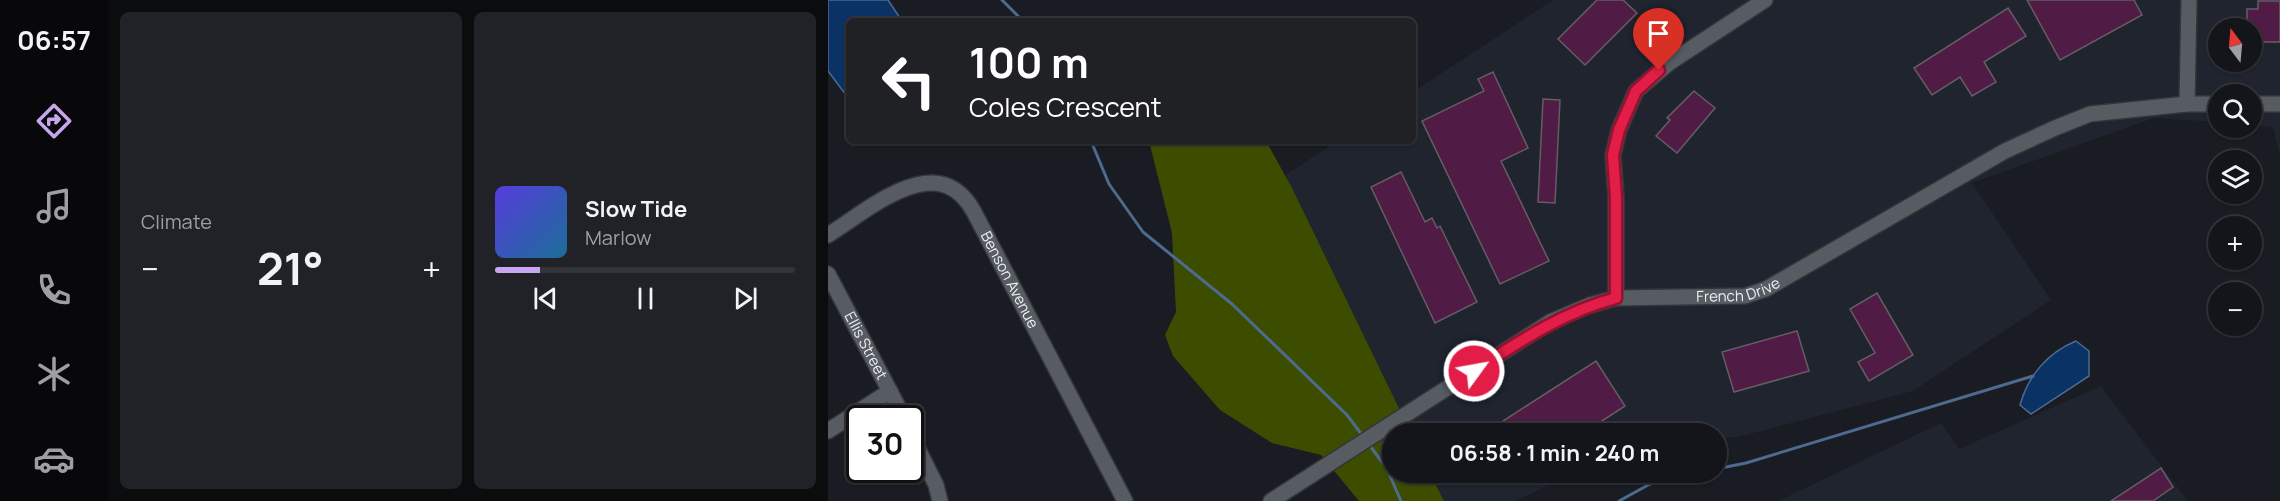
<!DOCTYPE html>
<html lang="en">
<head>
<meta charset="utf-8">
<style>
	:root { --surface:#13151a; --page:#202227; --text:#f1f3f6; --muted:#9d9fa2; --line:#323439; --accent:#c7a6ef }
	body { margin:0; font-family:Manrope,sans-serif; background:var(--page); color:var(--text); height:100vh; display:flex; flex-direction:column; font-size:22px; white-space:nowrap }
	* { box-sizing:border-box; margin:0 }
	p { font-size:20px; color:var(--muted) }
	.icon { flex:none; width:33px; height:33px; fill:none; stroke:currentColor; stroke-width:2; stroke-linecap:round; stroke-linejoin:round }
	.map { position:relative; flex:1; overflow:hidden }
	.details { display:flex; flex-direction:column; gap:12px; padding:12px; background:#0a0c0e; width:720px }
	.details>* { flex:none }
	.banner { position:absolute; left:18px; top:18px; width:570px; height:126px; border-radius:9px; box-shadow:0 2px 4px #0004,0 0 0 2px var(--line); background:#202124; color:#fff; overflow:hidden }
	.needle { width:39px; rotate:344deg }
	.controls { position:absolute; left:1380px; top:18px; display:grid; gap:12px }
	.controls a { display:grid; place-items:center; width:54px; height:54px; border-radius:50%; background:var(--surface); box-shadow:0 2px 4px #0004,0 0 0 2px var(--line); font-size:30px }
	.speed { position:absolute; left:18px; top:405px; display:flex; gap:12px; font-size:30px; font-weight:700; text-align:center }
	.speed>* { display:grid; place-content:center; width:78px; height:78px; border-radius:50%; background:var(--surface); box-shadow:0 2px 4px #0004,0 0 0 2px var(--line); line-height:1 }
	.speed .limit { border:3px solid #111; border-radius:9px; background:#fff; color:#111 }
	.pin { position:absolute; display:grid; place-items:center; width:51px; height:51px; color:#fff; margin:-62px -26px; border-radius:50% 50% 50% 0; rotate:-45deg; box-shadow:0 0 6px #0007 }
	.pin .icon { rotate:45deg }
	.me { position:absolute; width:66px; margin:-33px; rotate:58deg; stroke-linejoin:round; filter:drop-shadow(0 0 4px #0008) }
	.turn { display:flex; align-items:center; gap:21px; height:126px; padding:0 24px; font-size:27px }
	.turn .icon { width:78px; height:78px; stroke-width:2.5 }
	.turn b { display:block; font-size:42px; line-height:51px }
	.big { font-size:45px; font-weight:700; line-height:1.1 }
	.details .tile { flex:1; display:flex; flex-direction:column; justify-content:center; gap:9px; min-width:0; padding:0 21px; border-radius:9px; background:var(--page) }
	.song { display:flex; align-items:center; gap:18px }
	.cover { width:72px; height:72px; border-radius:9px; background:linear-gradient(135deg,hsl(250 70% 55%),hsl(200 70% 35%)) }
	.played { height:6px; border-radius:3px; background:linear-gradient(90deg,var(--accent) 15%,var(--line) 15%) }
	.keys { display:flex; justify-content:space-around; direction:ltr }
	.heat { display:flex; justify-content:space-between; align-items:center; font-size:33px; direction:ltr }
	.details .tiles { flex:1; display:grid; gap:12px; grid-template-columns:repeat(2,1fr) }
	.trip { position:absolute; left:554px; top:423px; width:345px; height:60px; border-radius:30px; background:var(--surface); box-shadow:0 2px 4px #0004,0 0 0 2px var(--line); font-weight:700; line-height:60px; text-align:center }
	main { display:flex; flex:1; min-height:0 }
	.menu { display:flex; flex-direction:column; width:108px; justify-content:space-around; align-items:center; background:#08080a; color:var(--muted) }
	.menu .icon { width:42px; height:42px }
	.menu .active { color:var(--accent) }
	.menu b { font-size:27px; color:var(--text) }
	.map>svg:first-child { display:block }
	.built { fill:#1f242f; fill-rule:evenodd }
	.forest { fill:#3d4d00 }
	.water { fill:#0b3264; stroke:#4e6a8f; stroke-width:1.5 }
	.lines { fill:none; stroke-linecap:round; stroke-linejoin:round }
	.stream { stroke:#4e6a8f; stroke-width:3 }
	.building { fill:#501b45; stroke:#655d63; stroke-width:1.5 }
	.minor-casing { stroke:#333539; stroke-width:18 }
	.minor { stroke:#575b62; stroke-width:15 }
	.route-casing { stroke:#92132f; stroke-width:15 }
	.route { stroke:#e11d48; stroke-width:10 }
	.labels { text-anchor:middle; stroke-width:4.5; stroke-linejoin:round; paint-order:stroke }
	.street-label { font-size:15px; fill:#eceef3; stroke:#191c22 }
</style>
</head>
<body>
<main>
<nav class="menu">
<b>06:57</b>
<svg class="icon active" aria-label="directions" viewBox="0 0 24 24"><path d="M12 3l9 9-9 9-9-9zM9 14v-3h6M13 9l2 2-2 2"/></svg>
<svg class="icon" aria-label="music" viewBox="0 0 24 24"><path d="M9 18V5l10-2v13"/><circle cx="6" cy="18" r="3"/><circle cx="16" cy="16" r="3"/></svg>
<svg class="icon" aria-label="phone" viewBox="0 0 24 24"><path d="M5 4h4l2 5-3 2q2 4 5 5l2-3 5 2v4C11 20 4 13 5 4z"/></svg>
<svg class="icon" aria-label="climate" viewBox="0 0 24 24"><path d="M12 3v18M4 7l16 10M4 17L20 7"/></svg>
<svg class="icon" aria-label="car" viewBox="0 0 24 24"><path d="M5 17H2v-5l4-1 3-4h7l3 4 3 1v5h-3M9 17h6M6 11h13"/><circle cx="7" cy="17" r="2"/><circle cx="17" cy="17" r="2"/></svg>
</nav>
<section class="details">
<div class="tiles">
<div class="tile"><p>Climate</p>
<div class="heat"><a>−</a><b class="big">21°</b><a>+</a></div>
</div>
<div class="tile">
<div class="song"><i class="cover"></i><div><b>Slow Tide</b><p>Marlow</p></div></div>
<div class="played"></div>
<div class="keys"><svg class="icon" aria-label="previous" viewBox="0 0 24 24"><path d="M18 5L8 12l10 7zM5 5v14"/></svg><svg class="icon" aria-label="pause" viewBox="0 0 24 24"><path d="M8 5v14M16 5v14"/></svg><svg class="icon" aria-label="next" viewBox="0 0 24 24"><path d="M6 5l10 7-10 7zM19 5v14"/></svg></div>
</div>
</div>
</section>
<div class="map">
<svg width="1452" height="501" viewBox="0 0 1452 501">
	<rect width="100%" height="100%" fill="#191c22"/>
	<path class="built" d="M725 0H1452V156L1445 127 1424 125V94H1390V122L1326 118 1144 183 1223 300 1085 391 910 437 888 438V434L583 433 457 175 510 141H585V92ZM1390 28H1424V62H1390Z
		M1273 386 1360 501H950L1113 423 1131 449Z
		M602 473H744L688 501H616Z"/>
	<path class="forest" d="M321 141H438L464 188 583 433 564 434V472L602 473 616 501H531L493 455 444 443 392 410 345 356 337 335 348 312 344 233Z"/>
	<path class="water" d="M0 0H60L74 21H21V99L0 71Z
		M1248 341 1261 351V376L1203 414 1192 405C1200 376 1219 353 1248 341Z"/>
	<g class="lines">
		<path class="stream" d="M174 0 195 21
			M263 141 281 184 315 232 404 304 519 415 534 435
			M540 443 559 469 573 501
			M888 469 918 463 1205 376
			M791 501 822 484 873 472"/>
	</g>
	<path class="building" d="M769 0H795L809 13 757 65 730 39Z
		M1199 0H1306L1314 15 1232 60Z
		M1430 1H1452V42H1424V28H1419V9H1430Z
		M1180 8 1198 36 1156 62 1168 82 1144 96 1132 77 1104 95 1086 68Z
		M665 72 700 148 673 161 721 261 672 284 594 121 656 91 650 79Z
		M866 91 887 108 849 153 828 136 842 120 839 118Z
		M715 99 732 100 727 203 710 202Z
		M573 172 597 222 604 218 609 228 612 226 649 302 607 323 543 187Z
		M1049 293 1085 355 1041 381 1030 362 1047 353 1022 309Z
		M969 331 981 371 906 392 894 352Z
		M768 361 797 406 754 434H655Z
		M1333 468 1345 487 1325 501H1283Z"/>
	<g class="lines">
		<defs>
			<g id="minor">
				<path d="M1359 104 1361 0"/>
				<path d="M1424 104H1452"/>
				<path id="s1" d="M0 235C41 210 110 146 146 212L297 501"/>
				<path id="s2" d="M0 274 76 418"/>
				<path d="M788 298V198L785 155 791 130 808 91 841 63 937 0"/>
				<path d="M0 431 62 391"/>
				<path d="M82 433 108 485 112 501"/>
				<path id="s3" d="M443 501 722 322 762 305 788 298 917 296 938 289 1177 151 1227 128 1262 114 1359 104H1390"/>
			</g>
		</defs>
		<use href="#minor" class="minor-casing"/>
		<use href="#minor" class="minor"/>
	</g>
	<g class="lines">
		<defs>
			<path id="route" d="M646 371C692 341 735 312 788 298V198L785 155 791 130 808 91 831 70"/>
		</defs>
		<use href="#route" class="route-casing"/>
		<use href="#route" class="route"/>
	</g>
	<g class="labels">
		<g class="street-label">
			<text dy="5" stroke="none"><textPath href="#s1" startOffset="248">Benson Avenue</textPath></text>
			<text dy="5" stroke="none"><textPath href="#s3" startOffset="525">French Drive</textPath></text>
			<text dy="5" stroke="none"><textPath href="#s2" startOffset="81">Ellis Street</textPath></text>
		</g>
	</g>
</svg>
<div class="controls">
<a><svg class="needle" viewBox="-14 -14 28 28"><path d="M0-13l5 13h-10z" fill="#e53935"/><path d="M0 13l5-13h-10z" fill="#9d9fa2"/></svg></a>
<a><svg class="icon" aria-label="search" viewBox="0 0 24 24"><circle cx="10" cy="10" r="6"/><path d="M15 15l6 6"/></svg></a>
<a><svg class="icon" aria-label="layers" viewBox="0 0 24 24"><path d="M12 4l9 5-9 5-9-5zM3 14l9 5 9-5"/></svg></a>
<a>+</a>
<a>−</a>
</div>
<div class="speed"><div class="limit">30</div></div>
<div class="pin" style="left:831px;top:70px;background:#d93025"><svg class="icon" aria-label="arrive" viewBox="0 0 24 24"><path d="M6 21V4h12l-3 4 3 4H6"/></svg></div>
<svg class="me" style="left:646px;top:371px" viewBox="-20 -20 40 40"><circle r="17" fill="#e11d48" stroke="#fff" stroke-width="3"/><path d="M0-11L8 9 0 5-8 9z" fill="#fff"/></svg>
<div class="trip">06:58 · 1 min · 240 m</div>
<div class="banner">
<div class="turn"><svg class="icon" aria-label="left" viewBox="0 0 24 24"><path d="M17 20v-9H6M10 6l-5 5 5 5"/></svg><div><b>100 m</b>Coles Crescent</div></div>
</div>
</div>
</main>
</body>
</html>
